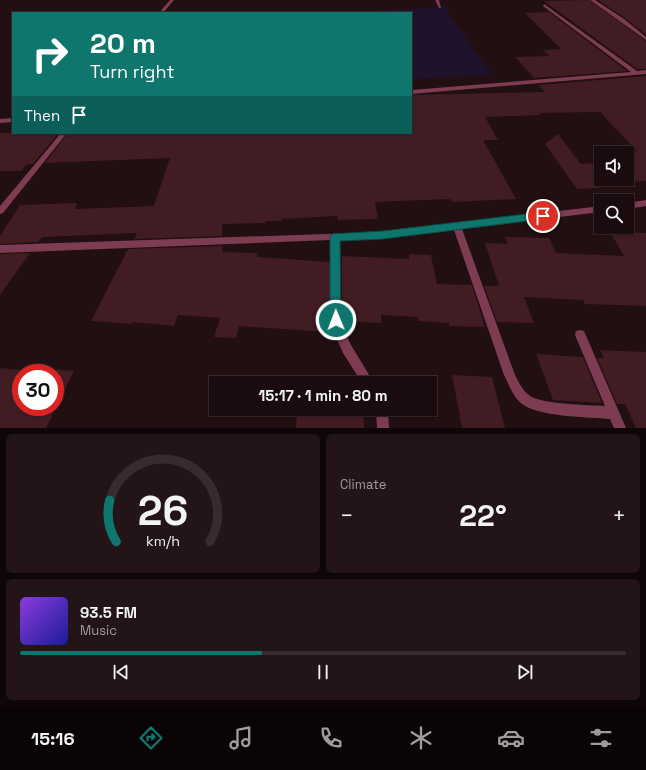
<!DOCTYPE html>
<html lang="en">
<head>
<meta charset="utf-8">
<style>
	:root { --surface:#190b0e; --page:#221417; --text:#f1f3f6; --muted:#9f9b9e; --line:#372b2e; --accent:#0f766e }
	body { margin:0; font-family:"Space Grotesk",sans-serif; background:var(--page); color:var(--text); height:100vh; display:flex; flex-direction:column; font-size:15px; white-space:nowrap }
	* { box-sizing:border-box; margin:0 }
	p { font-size:13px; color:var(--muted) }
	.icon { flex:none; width:22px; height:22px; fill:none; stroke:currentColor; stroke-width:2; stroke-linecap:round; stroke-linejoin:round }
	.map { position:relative; height:428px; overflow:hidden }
	.details { display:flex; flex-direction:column; gap:6px; padding:6px; background:#0e0608; flex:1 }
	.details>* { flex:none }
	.guide { position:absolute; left:12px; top:12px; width:400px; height:122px; border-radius:0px; box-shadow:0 1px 3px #0004,0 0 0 1px var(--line); background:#0f766e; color:#fff; overflow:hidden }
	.tools { position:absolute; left:594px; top:146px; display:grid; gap:8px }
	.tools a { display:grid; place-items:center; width:40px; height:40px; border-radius:0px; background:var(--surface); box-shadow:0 1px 3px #0004,0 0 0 1px var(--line); font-size:20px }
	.speed { position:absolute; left:12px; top:364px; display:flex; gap:8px; font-size:20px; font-weight:700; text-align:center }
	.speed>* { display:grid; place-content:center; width:52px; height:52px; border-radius:50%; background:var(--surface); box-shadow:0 1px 3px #0004,0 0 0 1px var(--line); line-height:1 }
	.speed .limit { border:6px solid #d22; background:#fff; color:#111 }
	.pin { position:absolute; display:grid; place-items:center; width:34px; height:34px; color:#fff; margin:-17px; border:2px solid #fff; border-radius:50%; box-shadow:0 1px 4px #0007 }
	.me { position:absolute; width:44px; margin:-22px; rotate:359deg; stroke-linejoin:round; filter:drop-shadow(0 0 3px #0008) }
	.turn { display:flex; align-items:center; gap:14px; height:84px; padding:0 12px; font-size:18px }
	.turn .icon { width:52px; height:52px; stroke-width:2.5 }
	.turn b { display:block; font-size:28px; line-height:34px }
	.then { display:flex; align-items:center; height:38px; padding:0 12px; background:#0003; gap:8px; font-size:15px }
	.big { font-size:30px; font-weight:700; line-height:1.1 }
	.details .tile { flex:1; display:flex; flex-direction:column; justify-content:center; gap:6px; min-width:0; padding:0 14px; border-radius:6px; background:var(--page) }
	.details .dial { align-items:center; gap:0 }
	.dial svg { height:104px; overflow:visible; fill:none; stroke:var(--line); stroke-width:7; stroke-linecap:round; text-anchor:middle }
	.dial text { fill:var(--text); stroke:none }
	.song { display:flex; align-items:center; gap:12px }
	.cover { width:48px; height:48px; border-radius:6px; background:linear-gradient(135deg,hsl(270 70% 55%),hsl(240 70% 35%)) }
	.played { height:4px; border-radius:2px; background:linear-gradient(90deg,var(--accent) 40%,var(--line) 40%) }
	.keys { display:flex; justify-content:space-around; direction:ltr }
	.heat { display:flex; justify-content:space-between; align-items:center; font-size:22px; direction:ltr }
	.details .tiles { flex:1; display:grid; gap:6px; grid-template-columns:1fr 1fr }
	.tile:last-child { grid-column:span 2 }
	.trip { position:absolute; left:209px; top:376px; width:228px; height:40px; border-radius:0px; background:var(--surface); box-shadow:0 1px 3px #0004,0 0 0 1px var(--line); font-weight:700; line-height:40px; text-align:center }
	.menu { display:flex; height:64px; justify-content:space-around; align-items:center; background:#0a0406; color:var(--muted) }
	.menu .icon { width:28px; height:28px }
	.menu .selected { color:var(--accent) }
	.menu b { font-size:18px; color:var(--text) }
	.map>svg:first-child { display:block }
	.green { fill:#20122b }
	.building { fill:#411c22; fill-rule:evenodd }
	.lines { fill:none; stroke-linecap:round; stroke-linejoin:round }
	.minor { fill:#7d3c52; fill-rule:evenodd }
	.route { fill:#0f766e; stroke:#0a4d48 }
</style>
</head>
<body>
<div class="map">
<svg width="646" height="428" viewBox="0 0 646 428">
	<rect width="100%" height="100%" fill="#210f12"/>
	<path class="green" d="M445 7 492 75 411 79V13H321Z"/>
	<path class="building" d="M589 0 646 41V69H637L544 1Z
		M598 0H646V35L625 18Z
		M549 12 627 71 534 78 515 57 550 56 543 50 561 49 525 13Z
		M646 76V181L596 183 600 188 577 189 545 144 558 134 581 164 601 163V179H627V153L603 152 637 151 600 112 539 113 540 115 485 117 498 140H483L516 199 452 202 450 199 375 202 378 219 338 220 337 216 282 219V221H266L265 223 222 224V236L134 239 137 233 42 237 38 242 0 244V236L20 205 77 203 75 209 154 206 170 158 45 163 68 133H411V95L545 92 539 85Z
		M0 133H59L33 164H27L21 171H0Z
		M610 232 646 233V306L585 304 583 300 524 297 534 323 497 322 484 286H499L485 243 508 244 505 237 549 238 556 253 624 256Z
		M222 246V252L258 253 257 257 330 262V321H327V332L239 326 236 338 214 337 220 318 178 315 174 326 133 322 132 324 91 321 128 249Z
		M30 253 0 295V254Z
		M409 254 431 255 437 284 472 285 485 327 449 326V323L418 321V317L381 315V323L342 321V256L409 259Z
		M600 350 646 352V428H636L625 404H617L597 358H604Z
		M536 354 583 357 602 403 553 400Z
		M32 367 74 371 46 428H0V368L30 371ZM21 373H55V407H21Z
		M452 375 492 377 505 428H462Z
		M297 409H363L364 428H296Z"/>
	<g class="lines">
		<path class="minor" d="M170 0H174L163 13H159Z
			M435 0H439L441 8H439Z
			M590 0H595L624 19 646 37V40Z
			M544 4 637 71 646 70V74L411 94V90L631 72 543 6Z
			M13 118V122L0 123V119Z
			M61 133H67L3 213 0 214V206Z
			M646 200V206L627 209V203Z
			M601 206V212L462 229 515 375C519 383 524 393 532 397 544 404 589 405 605 406L575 335 576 331 580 330 584 331 626 428H614L610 419C588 417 539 417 522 404 513 397 509 385 504 375L454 230 383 238 339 240 341 325 351 345 374 383H362L343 353 331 325V240L0 253V245L383 232Z
			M376 409H388L389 428H377Z"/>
	</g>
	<path class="route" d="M543 212 548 216 543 219 383 239 340 241 341 320 340 323 336 325 332 323 330 320V237L332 234 383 231Z"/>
</svg>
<div class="tools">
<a><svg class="icon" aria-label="sound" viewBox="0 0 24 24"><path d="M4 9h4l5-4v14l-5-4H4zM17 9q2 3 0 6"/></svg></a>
<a><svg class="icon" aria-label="search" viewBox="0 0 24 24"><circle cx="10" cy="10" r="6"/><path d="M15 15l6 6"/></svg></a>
</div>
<div class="speed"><div class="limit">30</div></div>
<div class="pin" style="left:543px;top:216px;background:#d93025"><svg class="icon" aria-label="arrive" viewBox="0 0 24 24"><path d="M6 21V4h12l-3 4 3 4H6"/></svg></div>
<svg class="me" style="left:336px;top:320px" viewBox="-20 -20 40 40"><circle r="17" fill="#0f766e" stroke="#fff" stroke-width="3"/><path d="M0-11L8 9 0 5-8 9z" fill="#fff"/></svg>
<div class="trip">15:17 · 1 min · 80 m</div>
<div class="guide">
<div class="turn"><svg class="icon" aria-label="right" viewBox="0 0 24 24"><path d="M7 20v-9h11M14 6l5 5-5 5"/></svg><div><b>20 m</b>Turn right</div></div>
<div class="then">Then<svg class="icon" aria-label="arrive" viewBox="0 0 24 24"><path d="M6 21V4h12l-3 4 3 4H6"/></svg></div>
</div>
</div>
<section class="details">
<div class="tiles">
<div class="tile dial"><svg viewBox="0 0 100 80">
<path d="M14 69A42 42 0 1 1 86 69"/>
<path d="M14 69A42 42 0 0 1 9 37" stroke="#0f766e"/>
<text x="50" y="56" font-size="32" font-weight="700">26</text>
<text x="50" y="72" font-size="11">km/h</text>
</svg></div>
<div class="tile"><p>Climate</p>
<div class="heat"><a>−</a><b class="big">22°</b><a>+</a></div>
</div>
<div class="tile">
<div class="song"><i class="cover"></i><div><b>93.5 FM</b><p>Music</p></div></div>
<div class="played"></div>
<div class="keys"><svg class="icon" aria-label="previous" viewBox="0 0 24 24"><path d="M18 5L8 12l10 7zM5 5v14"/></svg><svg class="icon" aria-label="pause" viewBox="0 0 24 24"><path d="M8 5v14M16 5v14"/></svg><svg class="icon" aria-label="next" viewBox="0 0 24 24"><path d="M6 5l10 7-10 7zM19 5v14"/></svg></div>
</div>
</div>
</section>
<nav class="menu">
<b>15:16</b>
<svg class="icon selected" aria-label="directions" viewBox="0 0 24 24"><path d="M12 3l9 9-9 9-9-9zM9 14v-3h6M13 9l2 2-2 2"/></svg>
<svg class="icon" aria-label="music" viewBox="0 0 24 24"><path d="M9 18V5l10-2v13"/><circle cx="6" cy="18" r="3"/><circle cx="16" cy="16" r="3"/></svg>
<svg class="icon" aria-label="phone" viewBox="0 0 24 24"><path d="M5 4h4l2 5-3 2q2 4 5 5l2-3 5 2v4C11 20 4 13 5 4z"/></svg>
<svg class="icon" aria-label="climate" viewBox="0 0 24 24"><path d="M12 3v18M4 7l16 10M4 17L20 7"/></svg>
<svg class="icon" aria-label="car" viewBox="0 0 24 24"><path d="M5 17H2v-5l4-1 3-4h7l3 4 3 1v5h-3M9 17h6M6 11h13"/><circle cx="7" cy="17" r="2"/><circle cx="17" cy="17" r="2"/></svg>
<svg class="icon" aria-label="filters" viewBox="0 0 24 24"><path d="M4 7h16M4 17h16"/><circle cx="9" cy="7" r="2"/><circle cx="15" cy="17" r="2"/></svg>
</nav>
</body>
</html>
